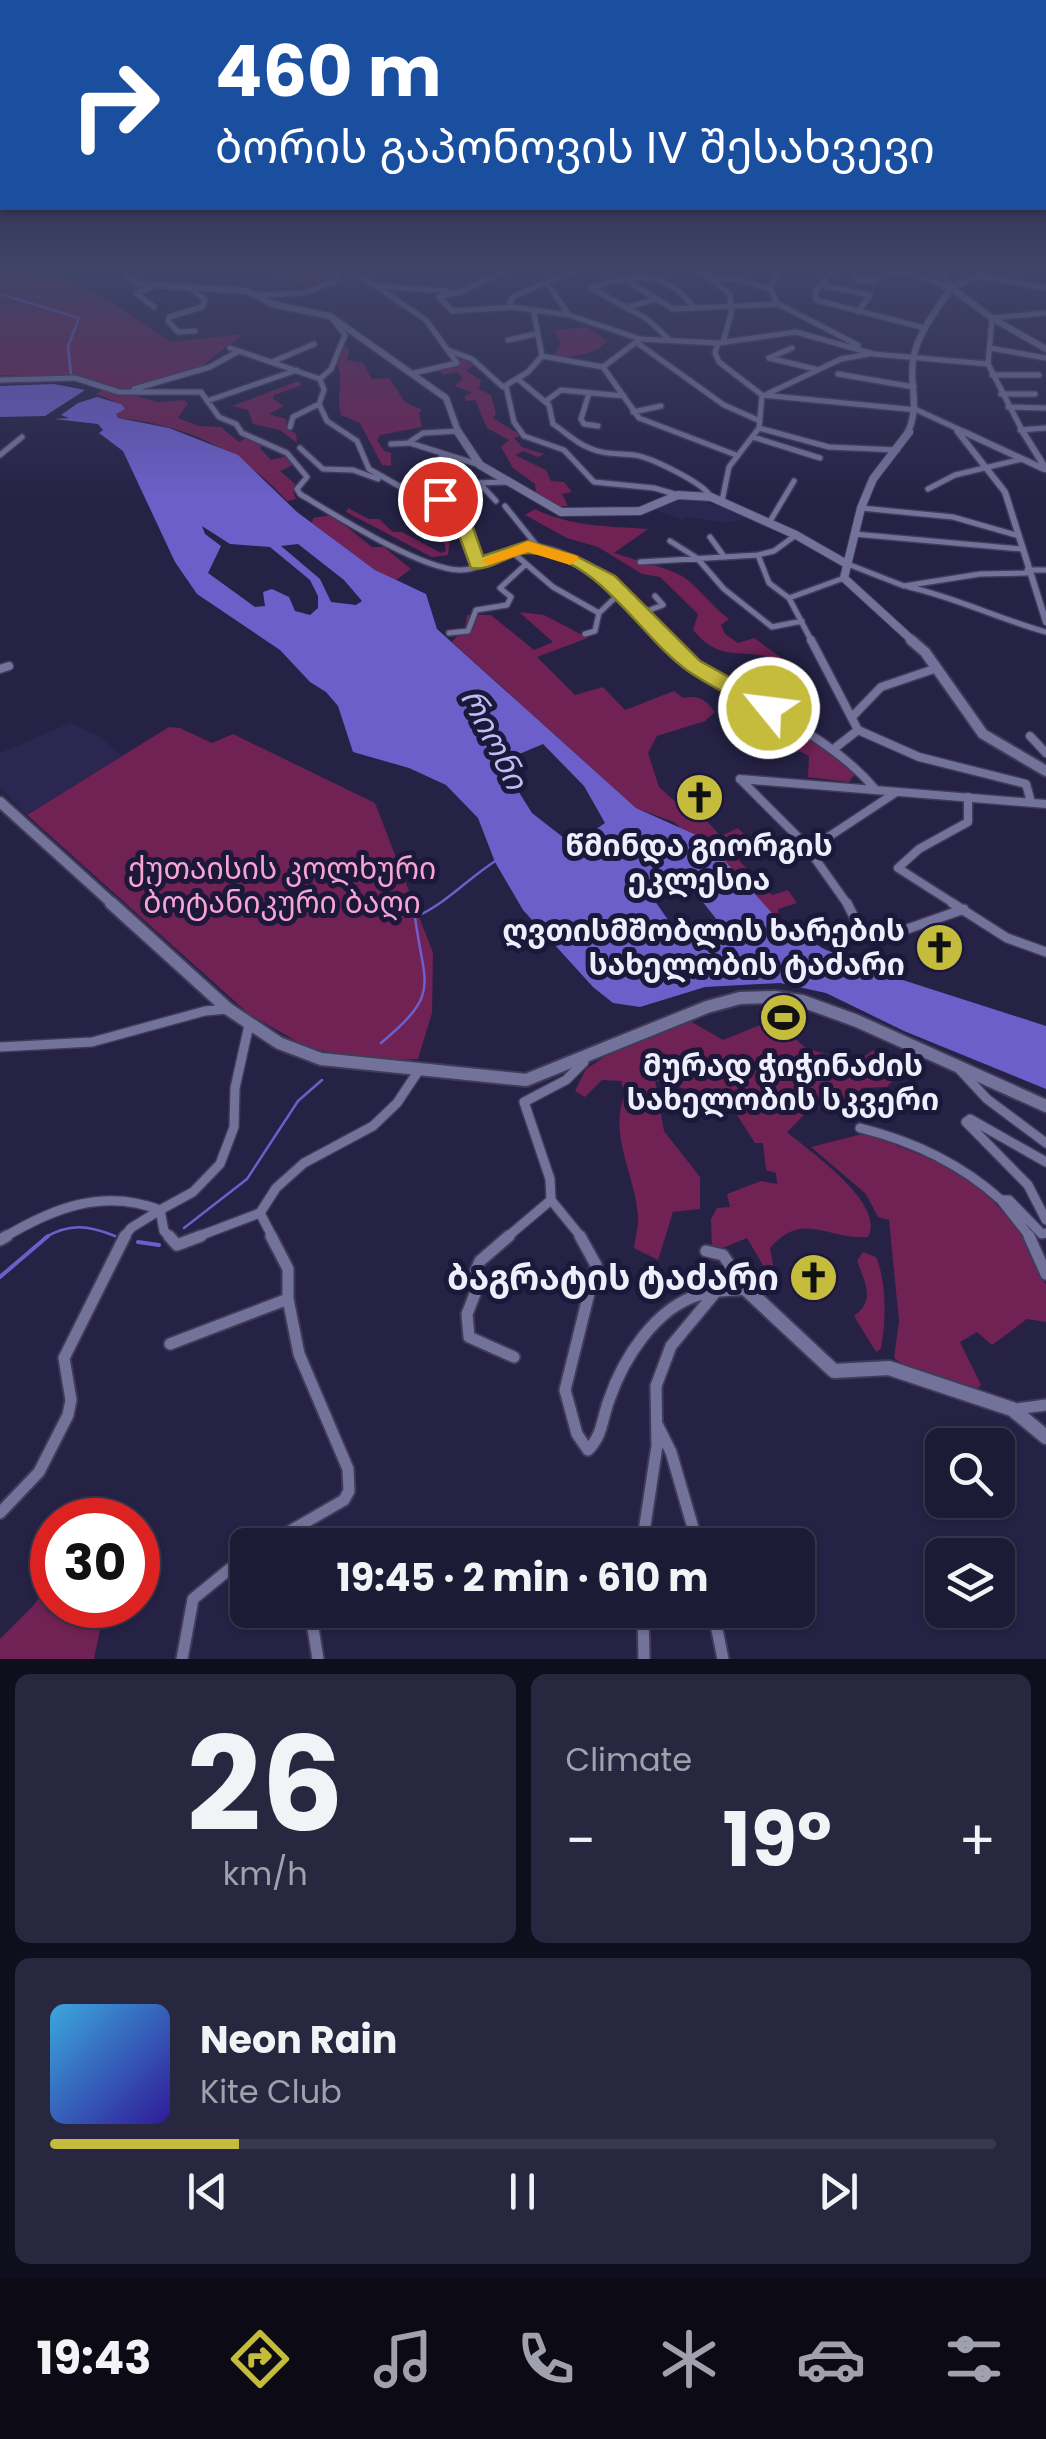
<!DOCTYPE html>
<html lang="en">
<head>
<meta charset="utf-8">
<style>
	:root { --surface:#1c1a34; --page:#292740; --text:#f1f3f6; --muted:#a0a1ac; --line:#3a384f; --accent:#c5bc3d }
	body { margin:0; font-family:Poppins,"Noto Sans Georgian",sans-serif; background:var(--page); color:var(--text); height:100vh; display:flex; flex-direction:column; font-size:38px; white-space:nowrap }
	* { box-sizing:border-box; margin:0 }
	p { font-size:32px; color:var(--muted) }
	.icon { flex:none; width:55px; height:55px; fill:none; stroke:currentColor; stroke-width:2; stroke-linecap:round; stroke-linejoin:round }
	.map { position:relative; height:1659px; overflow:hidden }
	.sheet { display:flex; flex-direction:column; gap:15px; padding:15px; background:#0f0e1d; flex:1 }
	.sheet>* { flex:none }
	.top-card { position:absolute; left:0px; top:0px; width:1048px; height:210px; box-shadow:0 2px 8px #0004,0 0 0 2px var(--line); background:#1a4fa0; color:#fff; overflow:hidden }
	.tools { position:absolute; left:925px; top:1428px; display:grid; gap:20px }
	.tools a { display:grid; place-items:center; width:90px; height:90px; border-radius:15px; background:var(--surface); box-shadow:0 2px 8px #0004,0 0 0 2px var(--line); font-size:50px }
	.speed { position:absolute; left:30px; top:1498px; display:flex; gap:20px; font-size:50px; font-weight:700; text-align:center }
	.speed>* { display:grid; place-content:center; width:130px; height:130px; border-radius:50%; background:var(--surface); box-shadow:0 2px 8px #0004,0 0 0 2px var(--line); line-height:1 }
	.speed .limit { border:15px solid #d22; background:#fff; color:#111 }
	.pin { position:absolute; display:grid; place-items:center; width:85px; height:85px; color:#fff; margin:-42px; border:5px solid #fff; border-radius:50%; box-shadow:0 2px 10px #0007 }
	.me { position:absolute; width:110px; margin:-55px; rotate:299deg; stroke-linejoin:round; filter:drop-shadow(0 0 8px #0008) }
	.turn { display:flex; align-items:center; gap:35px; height:210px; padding:0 50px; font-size:45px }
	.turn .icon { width:130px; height:130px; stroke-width:2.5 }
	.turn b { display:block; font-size:70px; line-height:85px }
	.big { font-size:75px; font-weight:700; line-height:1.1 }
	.sheet .tile { flex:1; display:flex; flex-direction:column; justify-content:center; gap:15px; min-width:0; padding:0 35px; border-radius:15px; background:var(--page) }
	.sheet .dial { align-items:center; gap:0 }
	.dial b { font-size:130px; line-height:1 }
	.song { display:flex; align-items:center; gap:30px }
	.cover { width:120px; height:120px; border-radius:15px; background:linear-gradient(135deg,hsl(200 70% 55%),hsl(250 70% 35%)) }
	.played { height:10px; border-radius:5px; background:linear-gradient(90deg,var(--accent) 20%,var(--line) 20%) }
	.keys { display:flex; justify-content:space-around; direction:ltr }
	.heat { display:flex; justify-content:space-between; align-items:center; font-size:55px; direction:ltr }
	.sheet .tiles { flex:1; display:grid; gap:15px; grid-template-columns:1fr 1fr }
	.tile:last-child { grid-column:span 2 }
	.trip { position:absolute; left:230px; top:1528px; width:585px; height:100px; border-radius:15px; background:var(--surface); box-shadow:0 2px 8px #0004,0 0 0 2px var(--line); font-weight:700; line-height:100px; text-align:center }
	.dock { display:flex; height:160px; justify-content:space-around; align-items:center; background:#0b0a15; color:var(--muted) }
	.dock .icon { width:70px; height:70px }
	.dock .selected { color:var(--accent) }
	.dock b { font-size:45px; color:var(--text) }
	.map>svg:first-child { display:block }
	.built { fill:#2b2751 }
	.green { fill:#702254 }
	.water { fill:#6c5fca; fill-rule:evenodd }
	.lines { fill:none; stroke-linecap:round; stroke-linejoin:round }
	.stream-far1 { stroke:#6c5fca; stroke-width:2.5 }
	.stream { stroke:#6c5fca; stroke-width:4 }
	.minor-far3-casing { stroke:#403b58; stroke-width:8 }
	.minor-far2-casing { stroke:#403b58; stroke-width:11 }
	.minor-far1-casing { stroke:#403b58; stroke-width:12 }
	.minor-casing { stroke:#403b58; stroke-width:15 }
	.tertiary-far2-casing { stroke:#403b58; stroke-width:8 }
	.tertiary-far1-casing { stroke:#403b58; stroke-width:9 }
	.tertiary-casing { stroke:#403b58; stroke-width:18 }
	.secondary-far3-casing { stroke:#403b58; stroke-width:9 }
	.secondary-far2-casing { stroke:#403b58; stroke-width:10 }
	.secondary-far1-casing { stroke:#403b58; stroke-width:14 }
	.secondary-casing { stroke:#403b58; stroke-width:16 }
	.minor-far3 { stroke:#73729b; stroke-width:5 }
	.minor-far2 { stroke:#73729b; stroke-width:8 }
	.minor-far1 { stroke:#73729b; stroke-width:9 }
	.minor { stroke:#73729b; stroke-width:11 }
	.tertiary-far2 { stroke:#73729b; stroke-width:5 }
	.tertiary-far1 { stroke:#73729b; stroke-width:6 }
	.tertiary { stroke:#73729b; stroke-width:14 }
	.secondary-far3 { stroke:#73729b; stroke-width:6 }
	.secondary-far2 { stroke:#73729b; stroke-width:8 }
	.secondary-far1 { stroke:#73729b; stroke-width:10 }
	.secondary { stroke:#73729b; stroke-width:12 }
	.route { fill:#c5bc3d; stroke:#807a28; stroke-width:2.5 }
	.slow { fill:#f59e0b }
	.labels { text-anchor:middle; stroke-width:10; stroke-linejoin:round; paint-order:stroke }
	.poi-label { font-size:30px; font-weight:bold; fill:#eeeefd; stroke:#1c183a }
	.park-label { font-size:30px; fill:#f8a4d3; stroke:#1c183a }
	.water-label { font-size:32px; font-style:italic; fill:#bebdf4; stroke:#1c183a }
	.near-poi-label { font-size:35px; font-weight:bold; fill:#eeeefd; stroke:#1c183a; text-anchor:end }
</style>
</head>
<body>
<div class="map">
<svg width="1046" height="1659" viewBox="0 0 1046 1659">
	<rect width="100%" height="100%" fill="#252245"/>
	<path class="built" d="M679 497 705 500 747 519 726 523 686 517 683 520 655 510Z
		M70 723 99 736 122 756 26 815 0 787V753Z"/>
	<path class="green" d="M0 269C70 269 115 304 170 342L243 334 199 368 149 385 120 389 83 378 0 375Z
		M208 269H318L333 275 325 283 309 284 259 271 211 274 205 271Z
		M587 327 607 341C595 356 571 357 553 356L561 345 554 330Z
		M344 346 349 349 347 360 363 363 372 379 389 378 405 402 422 410 419 413 422 427 380 435 377 440 384 451 391 453V466L382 465 360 423 341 415C335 397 345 382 337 364Z
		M451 353 475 364 466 371 481 380 479 389 491 395 496 414 493 418 522 436 514 438 522 447 544 454 538 457 523 451 515 455 546 470 551 481 564 482 572 492 562 494 568 506 558 507 536 493 535 484 513 468 501 447 509 440 487 428 475 400 466 401 465 396 472 393 455 386 463 378 457 372 443 375 437 370 460 363Z
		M298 381 302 385 274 395 273 399 284 406 269 414 286 419 287 428 296 434 297 443 280 430 253 424 248 410 232 406Z
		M106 388 158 402 184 400 188 403 178 418 199 426 221 427 239 442 246 438 266 444 260 448 271 460 287 456 295 464 280 471 296 485 293 492 296 499 287 501C242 451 185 424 118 418L116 414 121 404 96 394Z
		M433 507 451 531 448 555 432 557 346 512 348 508 369 519H379L393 532H402L441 553 446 551 441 526 424 508Z
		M535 509C571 527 609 526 648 529L614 553C637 561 661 565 682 576 697 585 712 607 729 619L721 625 725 634 738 643 754 638 802 673 792 675C784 668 776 658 765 656 733 650 719 660 693 630L698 614 660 577 642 574 598 547 567 538 525 515Z
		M332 515 372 547H384L411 569 396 580 375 570 312 523 313 518Z
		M519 612 544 615 588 638 537 657 575 695 603 687 625 710 674 691 683 698C699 695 705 699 715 712L705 721 657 736 648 753 659 787 690 815 697 811 721 836 738 828 750 840 730 851 772 895 788 890 797 903 778 909 780 923 674 822 636 808 452 642 465 627 467 615H491L534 650 553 642Z
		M772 712 857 771 849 782 808 777 809 756 754 728Z
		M169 727 180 728 212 743 233 734 375 803 433 953 432 1013 418 1059 380 1061 309 1048 250 1015 27 815Z
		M761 1008 793 1011 794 1038 806 1048 855 1063 873 1050 902 1070 887 1087 862 1088 843 1109 811 1108 787 1132C810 1152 886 1203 868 1237 830 1241 803 1209 770 1248L778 1291 747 1238 725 1247 712 1248 711 1219 717 1208 730 1207 727 1194 761 1181 777 1184 776 1173 766 1170 763 1143H755L728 1101 711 1092H695L655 1080 664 1131 700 1177V1209L673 1212 658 1260 634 1248C635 1238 639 1226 638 1216 635 1173 608 1136 625 1093L621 1081 602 1080 585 1097 575 1091 586 1069 623 1045 690 1021 723 1040 760 1025Z
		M866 1133 958 1170 984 1190 1026 1239 1046 1285V1322L1027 1319 992 1345 977 1332 960 1342 981 1385 974 1392 908 1368 894 1358 899 1321 889 1220 878 1217 866 1194 811 1147Z
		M863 1252 876 1257C887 1283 886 1321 881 1349L876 1352 854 1316C876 1300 865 1283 857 1261Z
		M52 1577V1605H105L94 1659H0V1639L34 1605Z"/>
	<path class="water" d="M54 384 85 390 45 416 0 417V386Z
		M97 397 121 404 125 409 116 414 118 418 169 428 238 455 297 512 375 570 426 594 437 629 636 808 705 839 781 923 824 949 884 974 1046 1026V1089L904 1031 826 993 780 983 705 987 640 1007 613 1003 593 987 523 910 495 862 478 818 446 785 409 768 353 752 338 706 326 692 310 682 280 650 197 594 175 562 123 451 99 433 103 430 98 424 54 419 69 418 61 415 78 403ZM202 526 230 544 270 547 310 580 318 596V608L310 615 295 611 289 597 272 589 263 592 265 606 255 607 208 573 221 546 205 534ZM298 544 344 580 362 601 356 605 331 602 320 579 281 546ZM543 744 584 786 605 823 573 845 532 813 510 778 517 755ZM655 876 698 896 732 939 675 930 648 891Z"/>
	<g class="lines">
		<path class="stream-far1" d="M0 294 79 318 68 346 71 375
			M381 1043C442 992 424 987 415 917 446 904 468 878 497 860
			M184 1228 247 1179 298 1101 322 1080
			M44 1238C69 1223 88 1225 115 1236"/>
		<path class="stream" d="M138 1242 159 1245
			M0 1277 48 1236"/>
		<defs>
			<path id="minor-far3" d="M348 269 376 286 448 291
				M698 269 730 294 731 314 723 342
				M780 269 770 289 778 304 858 345
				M834 269 815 291 816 300 925 328
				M903 269 946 287
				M979 276 1046 288
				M624 279 673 309 778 304
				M714 279H739L770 289
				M856 279 873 282 880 275 913 272
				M547 283 569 315
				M821 285 870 295 858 312
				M376 286 426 320 457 363 414 373
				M152 287 136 293 154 307
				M953 287 979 276 984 269H1019
				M191 288 205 300 202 307 169 317 168 321 178 332 195 331
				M462 291 510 269
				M463 291 439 297 452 311 512 307 569 315 640 339 718 343 796 332 874 354 988 364
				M260 295 304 293 335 281 340 269
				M631 306 657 299
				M512 307 510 301 515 296 576 269
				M992 318 1046 313
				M508 340 535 334
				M670 340 647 319 591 288C630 273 667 270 693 307
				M636 342 724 405 760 421
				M718 343 715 353 719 362 762 395 917 410
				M230 348 320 379
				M792 348 769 358 815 369
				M990 348 1046 358
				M448 350 472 359 503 387 528 372 542 356 534 313
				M542 356 603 367 639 418 736 455
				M272 362 314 344
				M603 367 639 340
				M838 374 914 387
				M992 375H1039
				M320 379 324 390 319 404 327 421 357 441 369 469 406 490 427 518
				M320 379 331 369 345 335 330 316
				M0 380 75 378 119 392H201L219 417 236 424 242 433 287 453 307 477 297 489 300 494C335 515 420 569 459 570 482 571 501 551 523 547 578 539 631 609 666 642
				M519 380 549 405 553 424C564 431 575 442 587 447 603 455 617 453 634 455 650 457 704 483 711 497
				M506 386 514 422 524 436 564 450 594 482 654 488 678 495
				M134 389 210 367 237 352
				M589 393 581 419 584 424 598 426
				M767 394 841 359 869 354
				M1001 394H1035
				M207 401 297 370
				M546 401 561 390 624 396
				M1008 407 1046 408
				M633 412 661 406
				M290 427 293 417 319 404
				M759 428 829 447 897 450
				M1020 430 1046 428
				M753 437 820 458
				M408 443 423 433 459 431
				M391 444 410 443 480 465
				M300 448 323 469 353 470 378 479
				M0 455 22 437
				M434 481 435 464 444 454
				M424 485 462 519 477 565
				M482 486 496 501
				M928 489 955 475 1022 459
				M406 490 434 484 509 482
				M722 501 729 467 759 428 762 395
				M505 506 538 547
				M861 508 953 517 1019 536
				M769 523 794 481
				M854 534 1022 549
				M710 537 723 555
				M670 541 697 558 724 589 772 627 802 621
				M511 551 553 587 599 613
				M758 555 769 583 789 598
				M640 562 758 555 774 551 796 535
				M845 563 904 586 980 574 1027 573
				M1027 570H1046
				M909 587C957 598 999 619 1046 632
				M639 614 663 605 655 596
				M449 633 468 631 476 610 507 605 511 597 500 588 525 565
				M585 634 595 631 599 613 620 593
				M812 642 789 598 844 578"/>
			<path id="minor-far2" d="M663 640C727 701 817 720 876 790
				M811 640 858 730
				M0 669 9 666
				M852 717 881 687 937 668
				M858 730 919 757 1026 784 1031 802
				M1030 736 1046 753
				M835 748 858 730
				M740 779 1046 804
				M740 779 804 843 848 905
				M807 851 895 793
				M956 905 898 868 919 849 968 822V797"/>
			<path id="minor-far1" d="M847 903 862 933H896L964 909
				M952 903 1007 938 1046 952
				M0 1047 92 1042 205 1011 228 1009
				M960 1070 987 1099 1046 1143
				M966 1122 1028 1185 1046 1220
				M966 1122 970 1119 1046 1162
				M860 1128C913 1141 960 1163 1001 1200
				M260 1213 273 1238
				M3 1238C53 1208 103 1188 160 1210
				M123 1238 131 1228 160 1210
				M171 1238 164 1231 160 1210 193 1192 220 1164 234 1127 235 1088 249 1025
				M194 1238 260 1213 276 1188 304 1163 373 1126 397 1103 419 1070
				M506 1238 551 1200
				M582 1238 551 1200 550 1179 524 1102 566 1080 584 1062 583 1057
				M1031 1238 1001 1200H1009L1042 1234 1046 1233"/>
			<path id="minor" d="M169 1236 177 1245 201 1236
				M509 1236 480 1261 474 1275 480 1281 467 1314 469 1337 514 1357
				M580 1236 596 1265 565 1390 577 1434 588 1450C603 1435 602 1418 609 1400 623 1359 655 1308 699 1295 714 1290 731 1291 746 1289L723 1255 706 1251
				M1029 1236 1046 1274
				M0 1240 7 1236
				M170 1344 288 1299
				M1016 1409 1046 1405
				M658 1426 671 1452 698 1545
				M0 1513 39 1472 68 1415 71 1400 64 1358 125 1236
				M300 1528 302 1545
				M266 1545 344 1500 349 1491 348 1469 299 1354 288 1299V1269L271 1236
				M642 1545 657 1446 656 1386 671 1346 715 1293
				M310 1610 318 1659
				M643 1610 644 1659
				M713 1610 723 1659
				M182 1659 193 1599 248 1554"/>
			<path id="tertiary-far2" d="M992 318 988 364 1024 434
				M917 410 969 434
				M956 429 960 434"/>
			<path id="tertiary-far1" d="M958 432 1005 492 1046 622
				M964 432 1044 469
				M1023 432 1046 469"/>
			<path id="tertiary" d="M746 1289 834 1371 889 1368 1012 1409 1046 1437"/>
			<path id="secondary-far3" d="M128 269 129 278 138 284 247 291 275 305 330 316 446 398 459 434
				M946 269 948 287
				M950 287 992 318 1046 349
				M907 434C922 403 907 384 914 355 919 332 936 311 949 291"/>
			<path id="secondary-far2" d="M458 432 480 465 561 512 640 511 678 495 711 497 796 535 845 563
				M909 432 873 479 861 508 844 578 914 642"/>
			<path id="secondary-far1" d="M911 640 925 652 983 734 1046 771
				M0 802 114 905"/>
			<path id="secondary" d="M111 903 228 1009 279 1043 321 1059 526 1080 707 1007 740 998 775 997 802 1001 857 1021 1046 1106"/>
		</defs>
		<use href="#minor-far3" class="minor-far3-casing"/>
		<use href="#minor-far2" class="minor-far2-casing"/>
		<use href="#minor-far1" class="minor-far1-casing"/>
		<use href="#minor" class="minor-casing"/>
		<use href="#tertiary-far2" class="tertiary-far2-casing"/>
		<use href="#tertiary-far1" class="tertiary-far1-casing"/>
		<use href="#tertiary" class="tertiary-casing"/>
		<use href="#secondary-far3" class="secondary-far3-casing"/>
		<use href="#secondary-far2" class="secondary-far2-casing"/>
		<use href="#secondary-far1" class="secondary-far1-casing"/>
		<use href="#secondary" class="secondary-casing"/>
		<use href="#minor-far3" class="minor-far3"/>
		<use href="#minor-far2" class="minor-far2"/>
		<use href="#minor-far1" class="minor-far1"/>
		<use href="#minor" class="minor"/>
		<use href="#tertiary-far2" class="tertiary-far2"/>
		<use href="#tertiary-far1" class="tertiary-far1"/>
		<use href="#tertiary" class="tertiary"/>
		<use href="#secondary-far3" class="secondary-far3"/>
		<use href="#secondary-far2" class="secondary-far2"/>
		<use href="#secondary-far1" class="secondary-far1"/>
		<use href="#secondary" class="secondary"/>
	</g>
	<linearGradient id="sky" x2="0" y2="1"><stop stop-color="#141326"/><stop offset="0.54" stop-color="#404468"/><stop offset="1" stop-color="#404468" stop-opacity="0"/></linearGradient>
	<rect width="1046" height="501" fill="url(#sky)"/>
	<path class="route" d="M440 494 470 519 483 556 528 541 576 556 615 576 700 661 776 703V713H762C738 699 711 687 688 671 638 636 600 556 530 553 510 552 492 572 471 568L454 521 432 499Z"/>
	<path class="slow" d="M528 541 577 556 579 559 570 565 528 552 489 565 481 560Z"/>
	<defs>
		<symbol id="church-disc" viewBox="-11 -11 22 22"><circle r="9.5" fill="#c5bc3d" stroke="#1c183a"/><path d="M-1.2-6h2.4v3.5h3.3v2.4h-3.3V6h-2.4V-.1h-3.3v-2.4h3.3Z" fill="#111"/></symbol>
		<symbol id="stadium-disc" viewBox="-11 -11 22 22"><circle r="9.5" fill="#c5bc3d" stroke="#1c183a"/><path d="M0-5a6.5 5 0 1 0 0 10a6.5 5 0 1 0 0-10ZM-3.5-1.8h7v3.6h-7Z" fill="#111"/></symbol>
	</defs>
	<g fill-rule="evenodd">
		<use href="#church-disc" x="672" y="770" width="55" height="55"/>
		<use href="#church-disc" x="912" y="920" width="55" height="55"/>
		<use href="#stadium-disc" x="756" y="990" width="55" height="55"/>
		<use href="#church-disc" x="786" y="1250" width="55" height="55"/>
	</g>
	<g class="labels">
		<g class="poi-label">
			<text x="699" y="856">წმინდა გიორგის<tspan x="699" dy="34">ეკლესია</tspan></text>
			<text x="905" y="941" text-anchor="end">ღვთისმშობლის ხარების<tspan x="905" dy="34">სახელობის ტაძარი</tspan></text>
			<text x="783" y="1076">მურად ჭიჭინაძის<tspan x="783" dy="34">სახელობის სკვერი</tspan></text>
		</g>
		<g class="park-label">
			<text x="282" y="879">ქუთაისის კოლხური<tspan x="282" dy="34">ბოტანიკური ბაღი</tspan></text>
		</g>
		<g class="water-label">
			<text transform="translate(494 739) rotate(63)" y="11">რიონი</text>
		</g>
		<g class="near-poi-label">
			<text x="779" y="1290">ბაგრატის ტაძარი</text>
		</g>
	</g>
</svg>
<div class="tools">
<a><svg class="icon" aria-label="search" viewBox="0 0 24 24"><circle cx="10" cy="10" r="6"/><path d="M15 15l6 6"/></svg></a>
<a><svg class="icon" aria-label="layers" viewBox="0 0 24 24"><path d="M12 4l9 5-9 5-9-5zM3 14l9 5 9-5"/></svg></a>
</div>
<div class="speed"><div class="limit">30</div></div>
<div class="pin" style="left:440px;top:499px;background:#d93025"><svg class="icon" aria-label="arrive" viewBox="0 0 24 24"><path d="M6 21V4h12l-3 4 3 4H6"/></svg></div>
<svg class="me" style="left:769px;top:708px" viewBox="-20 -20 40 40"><circle r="17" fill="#c5bc3d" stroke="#fff" stroke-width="3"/><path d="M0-11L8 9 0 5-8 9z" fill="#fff"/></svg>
<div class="trip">19:45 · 2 min · 610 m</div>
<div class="top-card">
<div class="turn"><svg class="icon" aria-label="right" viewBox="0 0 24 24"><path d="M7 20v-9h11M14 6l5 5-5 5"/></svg><div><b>460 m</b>ბორის გაპონოვის IV შესახვევი</div></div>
</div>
</div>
<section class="sheet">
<div class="tiles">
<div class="tile dial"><b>26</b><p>km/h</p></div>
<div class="tile"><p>Climate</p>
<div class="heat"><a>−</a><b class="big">19°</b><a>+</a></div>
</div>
<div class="tile">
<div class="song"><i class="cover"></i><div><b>Neon Rain</b><p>Kite Club</p></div></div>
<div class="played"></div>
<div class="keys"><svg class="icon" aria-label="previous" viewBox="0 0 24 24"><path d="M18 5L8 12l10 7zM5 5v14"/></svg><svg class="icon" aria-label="pause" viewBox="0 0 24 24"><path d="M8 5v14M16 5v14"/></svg><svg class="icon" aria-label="next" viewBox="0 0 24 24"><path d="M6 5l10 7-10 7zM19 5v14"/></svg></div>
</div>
</div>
</section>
<nav class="dock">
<b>19:43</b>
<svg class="icon selected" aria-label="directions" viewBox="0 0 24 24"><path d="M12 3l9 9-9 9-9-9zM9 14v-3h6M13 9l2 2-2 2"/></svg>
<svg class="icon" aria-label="music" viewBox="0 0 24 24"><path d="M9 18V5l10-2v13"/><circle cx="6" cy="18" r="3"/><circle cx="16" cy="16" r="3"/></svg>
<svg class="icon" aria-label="phone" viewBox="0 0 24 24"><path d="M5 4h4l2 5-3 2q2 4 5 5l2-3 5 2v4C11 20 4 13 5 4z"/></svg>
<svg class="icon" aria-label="climate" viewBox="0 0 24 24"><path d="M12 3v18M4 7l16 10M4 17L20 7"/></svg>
<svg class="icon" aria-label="car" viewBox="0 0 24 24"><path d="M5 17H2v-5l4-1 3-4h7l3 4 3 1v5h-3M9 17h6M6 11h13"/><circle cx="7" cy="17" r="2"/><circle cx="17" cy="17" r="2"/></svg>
<svg class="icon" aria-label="filters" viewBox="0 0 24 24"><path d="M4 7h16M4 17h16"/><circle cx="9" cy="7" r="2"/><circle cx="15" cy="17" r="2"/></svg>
</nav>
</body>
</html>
